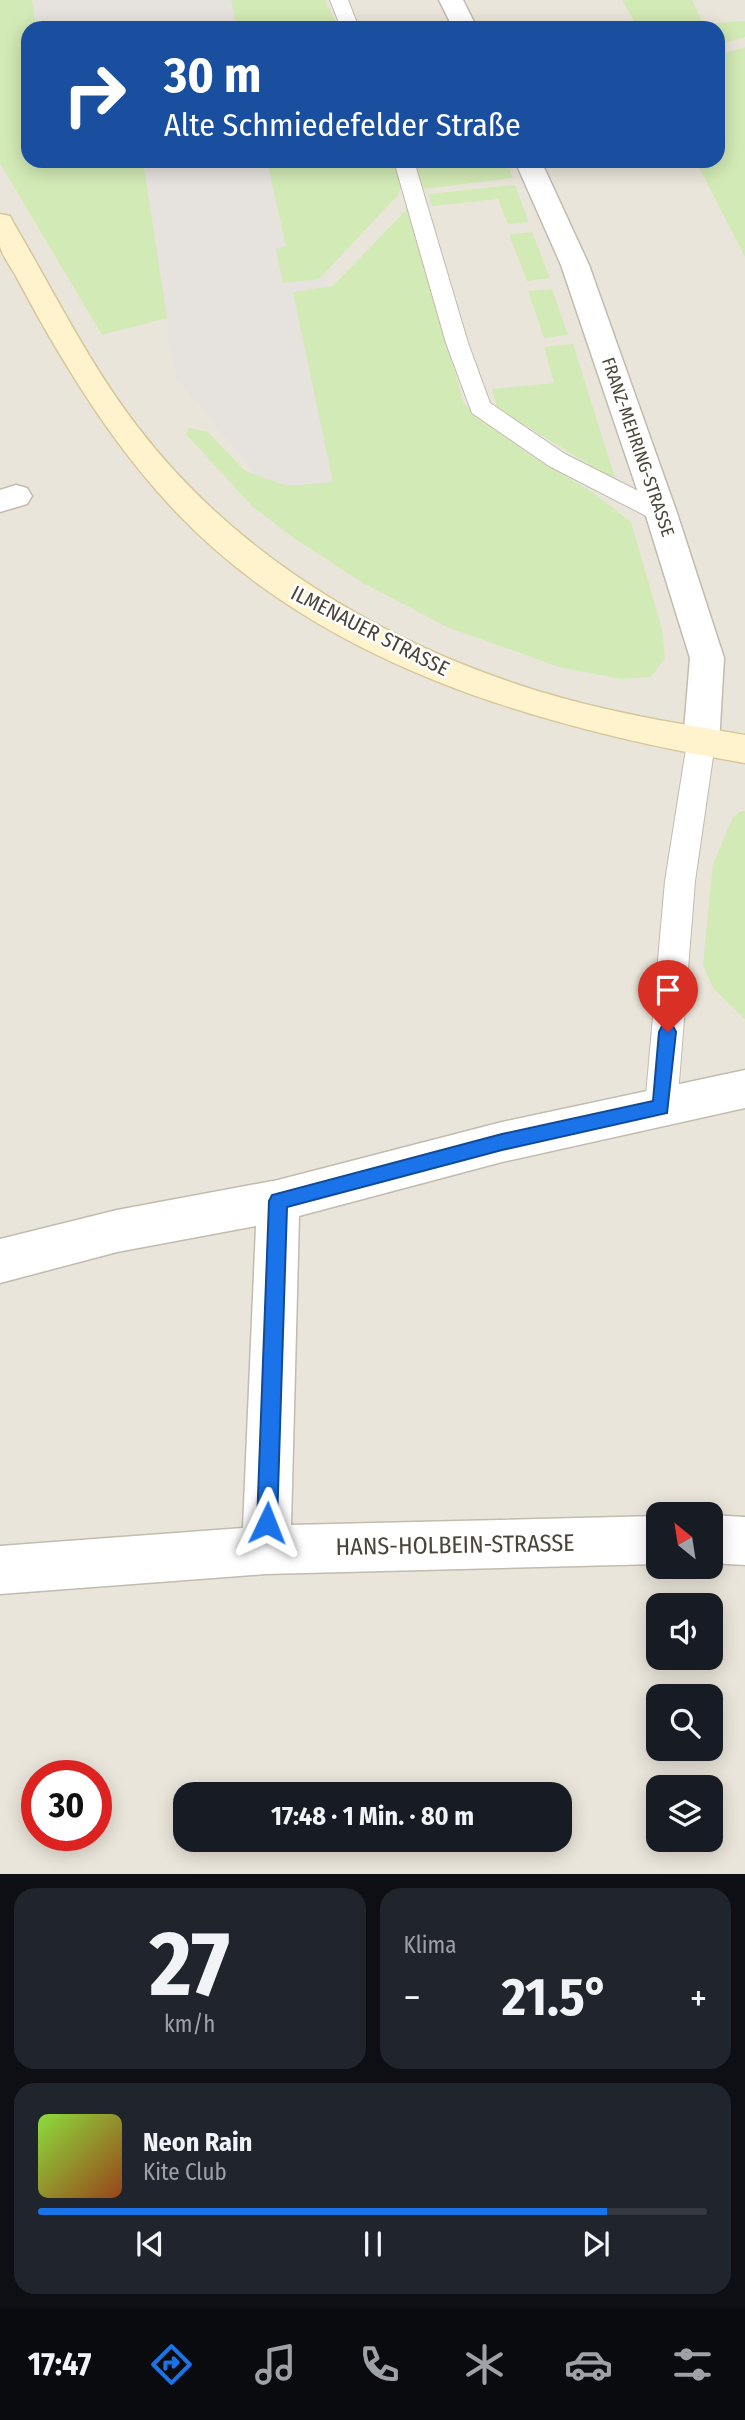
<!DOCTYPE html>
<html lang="de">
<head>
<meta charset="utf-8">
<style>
	:root { --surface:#171b24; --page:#20242c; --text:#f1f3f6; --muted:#9ea1a6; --line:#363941; --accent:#1a73e8 }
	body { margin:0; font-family:"Fira Sans Condensed",sans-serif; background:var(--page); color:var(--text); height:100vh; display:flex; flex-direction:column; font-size:26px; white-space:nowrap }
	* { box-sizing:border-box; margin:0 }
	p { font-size:23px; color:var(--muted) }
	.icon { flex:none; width:38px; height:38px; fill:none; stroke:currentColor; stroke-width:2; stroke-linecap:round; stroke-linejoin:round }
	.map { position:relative; height:1874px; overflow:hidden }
	.panel { display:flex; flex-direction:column; gap:14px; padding:14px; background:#0d0f14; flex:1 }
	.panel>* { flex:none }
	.banner { position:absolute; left:21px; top:21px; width:704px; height:147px; border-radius:21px; box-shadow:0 4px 18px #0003; background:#1a4fa0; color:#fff; overflow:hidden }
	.needle { width:46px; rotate:330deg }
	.tools { position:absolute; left:646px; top:1502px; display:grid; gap:14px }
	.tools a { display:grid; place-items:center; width:77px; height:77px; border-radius:14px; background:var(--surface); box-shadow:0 4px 18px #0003; font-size:35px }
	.speed { position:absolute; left:21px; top:1760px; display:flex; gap:14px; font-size:35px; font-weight:700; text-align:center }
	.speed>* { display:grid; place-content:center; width:91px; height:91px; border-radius:50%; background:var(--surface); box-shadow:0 4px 18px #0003; line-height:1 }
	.speed .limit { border:10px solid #d22; background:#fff; color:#111 }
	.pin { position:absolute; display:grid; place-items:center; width:60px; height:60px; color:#fff; margin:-72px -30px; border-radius:50% 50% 50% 0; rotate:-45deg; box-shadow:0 0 7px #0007 }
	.pin .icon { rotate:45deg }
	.me { position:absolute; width:77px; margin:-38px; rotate:2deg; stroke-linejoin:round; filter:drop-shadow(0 0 5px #0008) }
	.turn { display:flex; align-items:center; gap:24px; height:147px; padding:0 28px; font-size:32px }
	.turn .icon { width:91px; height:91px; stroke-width:2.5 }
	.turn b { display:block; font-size:49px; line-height:60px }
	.big { font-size:52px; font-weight:700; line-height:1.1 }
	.panel .card { flex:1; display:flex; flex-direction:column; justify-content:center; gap:10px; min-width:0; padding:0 24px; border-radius:21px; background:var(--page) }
	.panel .dial { align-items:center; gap:0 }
	.dial b { font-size:91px; line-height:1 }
	.song { display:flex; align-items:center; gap:21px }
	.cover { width:84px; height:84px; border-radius:10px; background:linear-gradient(135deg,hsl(90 70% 55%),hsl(20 70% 35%)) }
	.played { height:7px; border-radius:4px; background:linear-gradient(90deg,var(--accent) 85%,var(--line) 85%) }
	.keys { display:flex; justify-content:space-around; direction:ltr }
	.heat { display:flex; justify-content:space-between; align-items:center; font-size:38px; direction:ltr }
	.panel .tiles { flex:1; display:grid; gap:14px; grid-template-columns:1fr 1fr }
	.card:last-child { grid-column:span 2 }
	.trip { position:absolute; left:173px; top:1782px; width:399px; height:70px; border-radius:21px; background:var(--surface); box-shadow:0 4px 18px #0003; font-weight:700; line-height:70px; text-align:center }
	.menu { display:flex; height:112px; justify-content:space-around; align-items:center; background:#090b0e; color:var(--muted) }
	.menu .icon { width:49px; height:49px }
	.menu .on { color:var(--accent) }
	.menu b { font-size:32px; color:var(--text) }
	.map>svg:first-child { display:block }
	.residential { fill:#eae5da; fill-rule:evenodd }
	.industrial { fill:#e6e2dd }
	.green { fill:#d2eab5 }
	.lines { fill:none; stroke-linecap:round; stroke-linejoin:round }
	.lane-casing { stroke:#c2bbae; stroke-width:2 }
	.street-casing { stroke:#c2bbae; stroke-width:3 }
	.secondary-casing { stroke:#d6c79b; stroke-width:3 }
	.lane { fill:#fff; fill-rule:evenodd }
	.street { fill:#fff; fill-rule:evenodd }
	.secondary { fill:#fff3cd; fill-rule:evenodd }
	.route { fill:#1a73e8; stroke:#114b97; stroke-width:2 }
	.labels { text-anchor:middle; stroke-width:5; stroke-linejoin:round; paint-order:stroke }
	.far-street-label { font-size:18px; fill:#4b4439; stroke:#fff }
	.street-label { font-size:21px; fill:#4b4439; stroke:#fff }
	.near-street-label { font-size:24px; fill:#4b4439; stroke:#fff }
</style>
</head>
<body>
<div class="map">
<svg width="745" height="1874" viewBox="0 0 745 1874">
	<rect width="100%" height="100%" fill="#f6f3ec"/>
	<path class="residential" d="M0 0H745V1874H0ZM28 28H718V161H28ZM658 1514H710V1566H658ZM658 1605H710V1657H658ZM658 1696H710V1748H658ZM37 1776H96V1836H37ZM658 1787H710V1839H658ZM186 1794H560V1839H186Z"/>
	<path class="industrial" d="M32 0H263L269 28H36Z
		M143 161H300L378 506 290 516 175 376Z"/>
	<path class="green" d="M0 0H32L36 28H28V161H143L167 318 102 335 0 163Z
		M231 0H325L339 28H237Z
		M622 0H692L703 24 745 21V37L718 45V28H638Z
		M745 47V257L696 161H718V55Z
		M267 161H396L404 179 398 195 319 279 283 283 276 249 286 246Z
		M479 161H506L513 178 424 189 416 169Z
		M515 185 529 222 508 224 498 199 432 206 428 194Z
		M408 208 464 404 524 451 595 494 631 522 662 629 665 658 651 677 621 679 559 667 447 627 365 584 295 539 252 506 186 434 189 428 208 432 245 471 288 486 333 482 293 292 333 286Z
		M532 232 550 278 527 281 509 235Z
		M552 289 568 335 544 338 528 291Z
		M573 344 616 481 497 408 492 389 554 383 544 347Z
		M741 811H745V1019L713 988 703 965 713 864 733 817Z"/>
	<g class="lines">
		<defs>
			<path id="lane" d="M330 0H348L359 28H341Z
				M394 161H414L468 343 490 403 565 454 670 507 673 513 670 519 661 522 652 519 549 466 472 413 446 343Z
				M701 732 711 735 715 743 695 881 677 1107 672 1117 661 1122 650 1117 645 1107 665 881 687 743 691 735Z"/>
			<path id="street" d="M439 0H463L477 28H453Z
				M515 161H541L589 265 677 513 724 658 719 743 714 753 701 757 688 753 683 743 690 658 645 513 561 265Z
				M16 485 27 488 32 496 27 504 0 512V490Z
				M745 1070V1108L502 1162 299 1216 291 1525 658 1516V1564L266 1574 0 1594V1546L243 1528 256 1226 117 1252 0 1283V1239L117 1210 278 1180 502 1122Z
				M710 1515 745 1517V1565L710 1563Z"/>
			<path id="secondary" d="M0 214 10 216 13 222C54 292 90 366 140 430 246 567 408 657 573 701 630 716 687 725 745 735V763C543 728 325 667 178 514 135 469 99 419 67 366 49 337 33 308 17 278 12 268 2 256 0 246 0 236 0 224 0 214Z"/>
		</defs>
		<use href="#lane" class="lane-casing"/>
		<use href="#street" class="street-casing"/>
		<use href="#secondary" class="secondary-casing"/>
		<use href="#lane" class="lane"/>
		<use href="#street" class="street"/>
		<use href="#secondary" class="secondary"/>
	</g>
	<path class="route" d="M668 1024 673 1026 676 1032 667 1113 502 1150 287 1207 277 1523 274 1530 267 1533 260 1530 257 1523 269 1201 272 1195 502 1134 653 1101 659 1032 662 1026Z"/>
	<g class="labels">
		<g class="far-street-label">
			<text transform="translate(638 447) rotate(71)" y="6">FRANZ-MEHRING-STRASSE</text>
		</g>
		<g class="street-label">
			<text transform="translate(370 631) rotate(27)" y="7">ILMENAUER STRASSE</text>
		</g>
		<g class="near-street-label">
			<text transform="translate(455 1545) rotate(-1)" y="8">HANS-HOLBEIN-STRASSE</text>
		</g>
	</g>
</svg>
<div class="tools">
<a><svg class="needle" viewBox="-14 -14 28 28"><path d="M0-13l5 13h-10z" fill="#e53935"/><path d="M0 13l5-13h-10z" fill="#9ea1a6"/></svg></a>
<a><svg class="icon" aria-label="sound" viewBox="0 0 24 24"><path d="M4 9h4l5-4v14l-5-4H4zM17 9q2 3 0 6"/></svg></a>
<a><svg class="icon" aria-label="search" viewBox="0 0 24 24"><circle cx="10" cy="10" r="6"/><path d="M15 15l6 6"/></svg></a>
<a><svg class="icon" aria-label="layers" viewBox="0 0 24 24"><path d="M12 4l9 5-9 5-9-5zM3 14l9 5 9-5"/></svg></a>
</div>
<div class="speed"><div class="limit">30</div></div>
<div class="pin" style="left:668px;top:1032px;background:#d93025"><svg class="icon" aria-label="arrive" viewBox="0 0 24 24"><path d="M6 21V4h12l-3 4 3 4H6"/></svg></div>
<svg class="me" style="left:267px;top:1523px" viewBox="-20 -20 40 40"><path d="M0-17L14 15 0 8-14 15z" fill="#1a73e8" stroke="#fff" stroke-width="4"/></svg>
<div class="trip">17:48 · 1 Min. · 80 m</div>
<div class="banner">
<div class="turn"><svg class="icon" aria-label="right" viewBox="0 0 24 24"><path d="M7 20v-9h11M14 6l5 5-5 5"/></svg><div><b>30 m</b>Alte Schmiedefelder Straße</div></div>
</div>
</div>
<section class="panel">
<div class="tiles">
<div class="card dial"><b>27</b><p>km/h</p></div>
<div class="card"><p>Klima</p>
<div class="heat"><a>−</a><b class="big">21.5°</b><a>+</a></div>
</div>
<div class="card">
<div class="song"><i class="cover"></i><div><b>Neon Rain</b><p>Kite Club</p></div></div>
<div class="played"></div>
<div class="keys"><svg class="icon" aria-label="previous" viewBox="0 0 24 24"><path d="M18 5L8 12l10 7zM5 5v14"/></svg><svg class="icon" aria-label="pause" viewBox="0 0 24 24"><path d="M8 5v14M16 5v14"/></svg><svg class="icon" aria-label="next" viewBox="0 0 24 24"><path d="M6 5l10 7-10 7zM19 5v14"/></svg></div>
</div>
</div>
</section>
<nav class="menu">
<b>17:47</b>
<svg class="icon on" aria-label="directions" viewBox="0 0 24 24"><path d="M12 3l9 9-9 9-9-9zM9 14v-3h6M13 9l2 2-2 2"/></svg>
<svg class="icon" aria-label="music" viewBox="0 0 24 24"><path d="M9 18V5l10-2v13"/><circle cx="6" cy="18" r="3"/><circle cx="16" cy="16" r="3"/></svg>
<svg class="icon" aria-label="phone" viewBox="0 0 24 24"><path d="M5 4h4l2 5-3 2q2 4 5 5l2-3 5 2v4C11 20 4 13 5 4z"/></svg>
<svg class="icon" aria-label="climate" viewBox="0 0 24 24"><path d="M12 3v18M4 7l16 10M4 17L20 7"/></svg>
<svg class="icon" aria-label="car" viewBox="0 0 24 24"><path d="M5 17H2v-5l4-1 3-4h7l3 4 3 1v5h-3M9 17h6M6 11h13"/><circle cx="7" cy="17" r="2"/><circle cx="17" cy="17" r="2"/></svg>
<svg class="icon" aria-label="filters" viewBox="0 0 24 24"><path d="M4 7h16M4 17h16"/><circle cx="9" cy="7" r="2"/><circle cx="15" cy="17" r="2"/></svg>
</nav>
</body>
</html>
